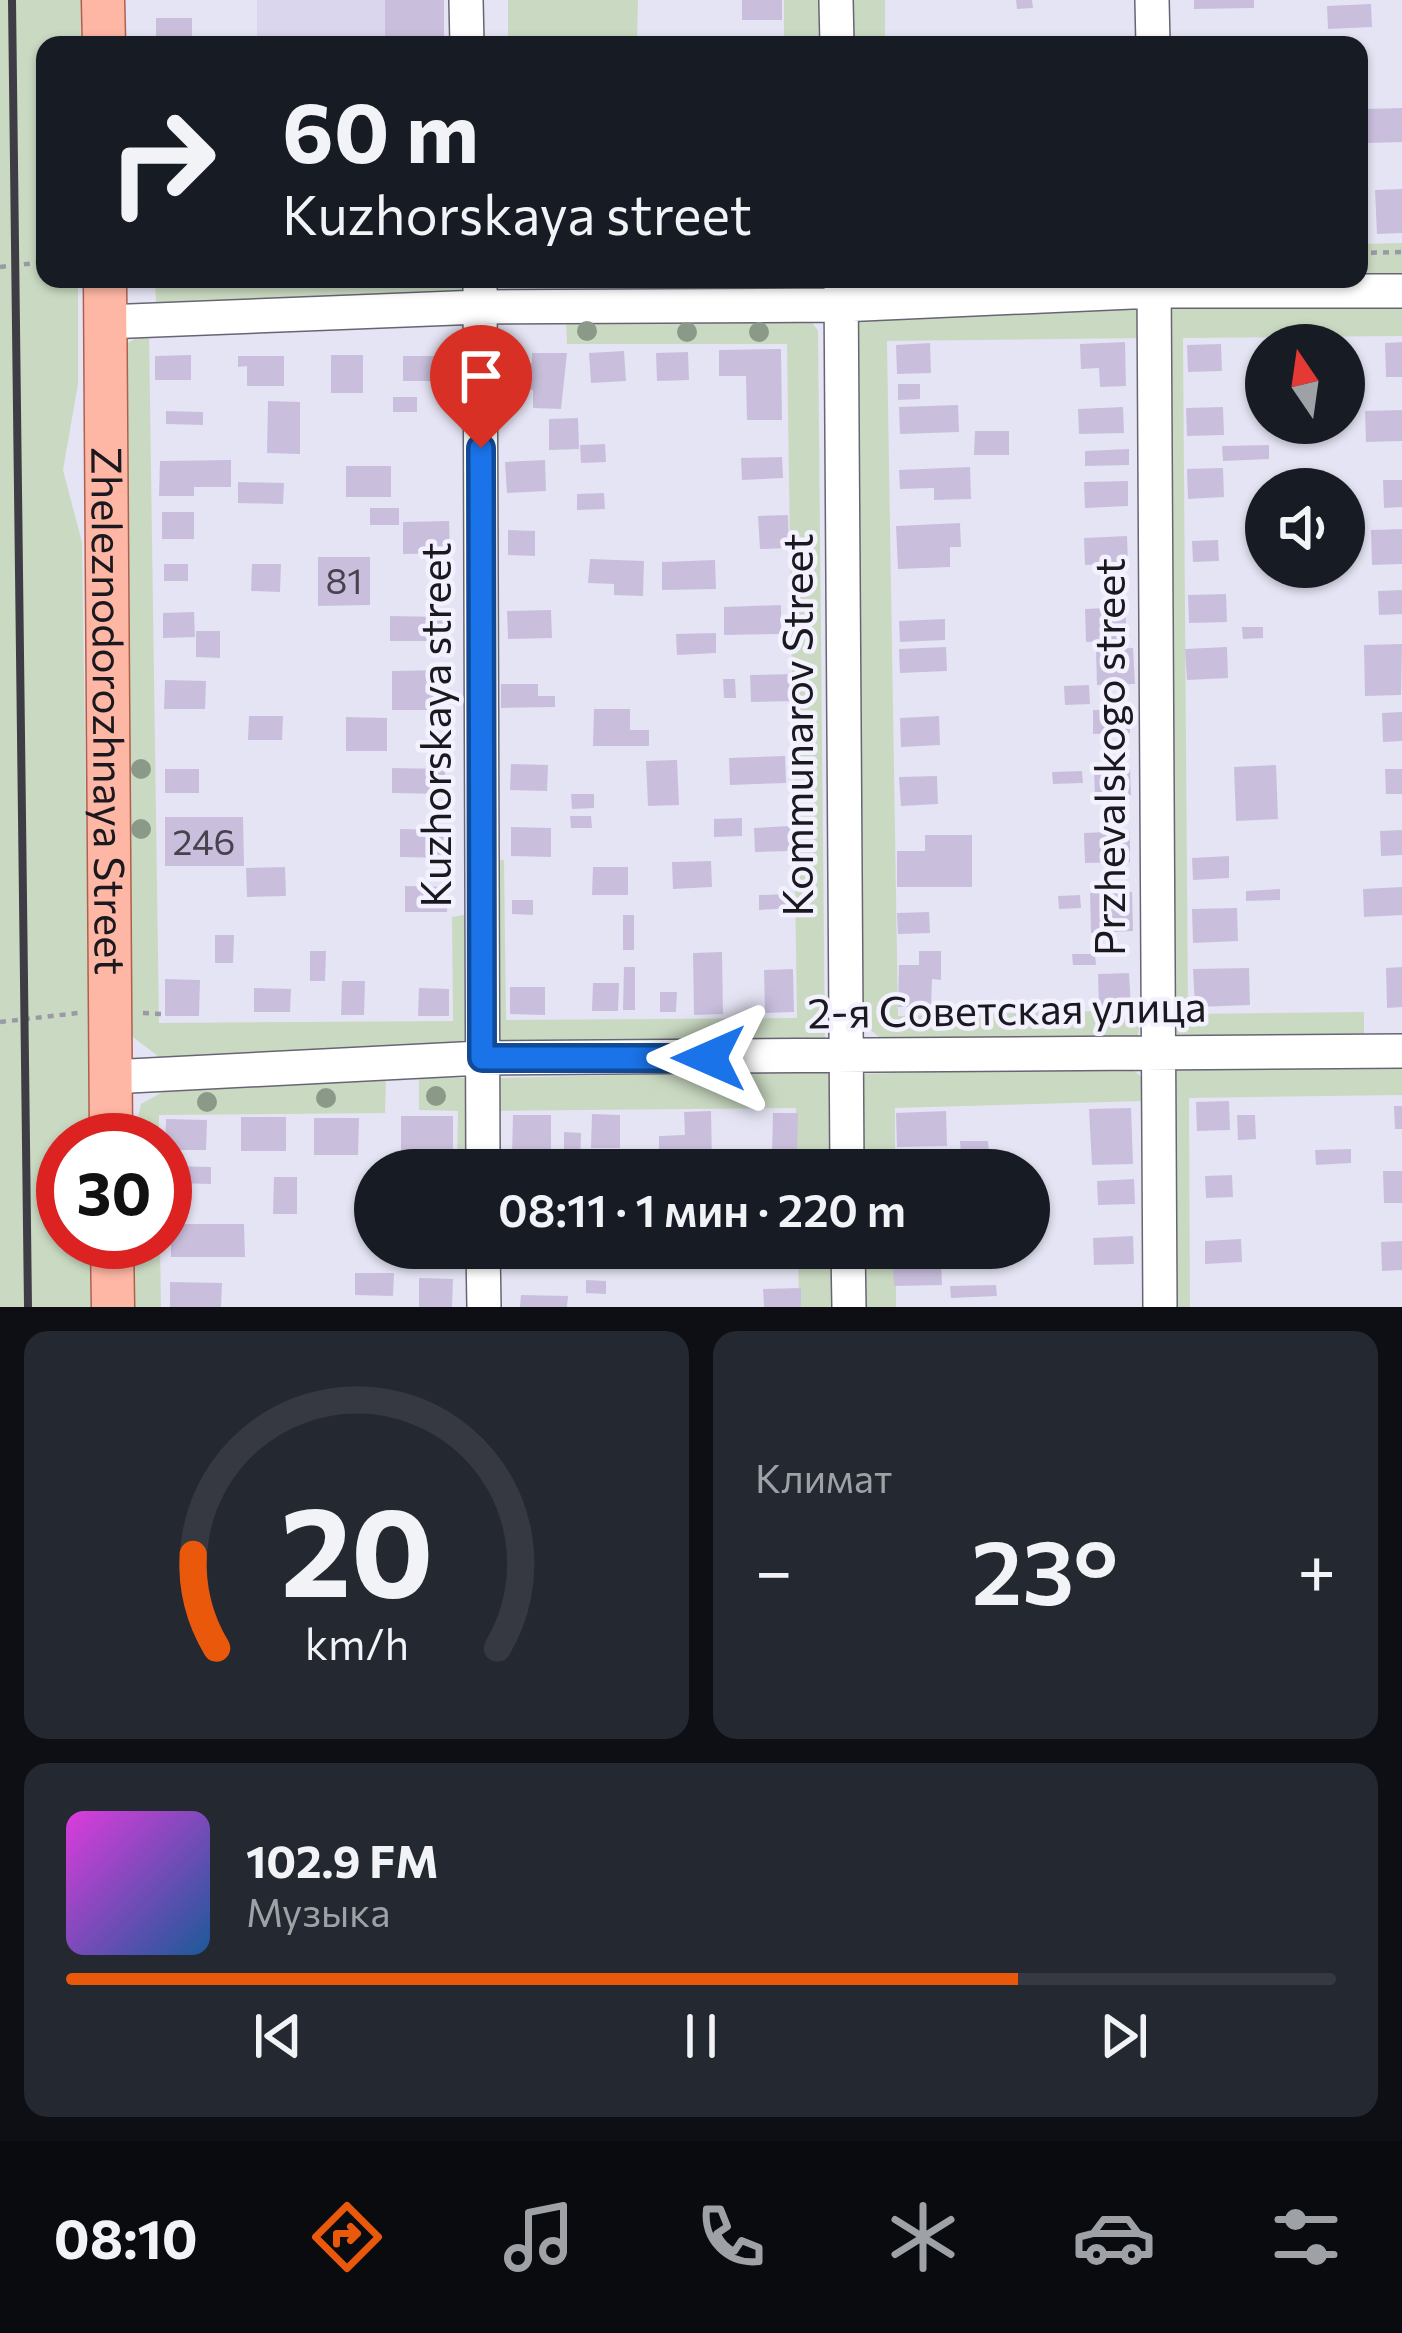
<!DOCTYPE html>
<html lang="ru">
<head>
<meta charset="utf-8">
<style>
	:root { --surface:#171b24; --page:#242831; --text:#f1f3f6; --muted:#9ea1a6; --line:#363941; --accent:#ea580c }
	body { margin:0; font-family:Commissioner,sans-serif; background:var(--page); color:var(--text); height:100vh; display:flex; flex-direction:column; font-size:45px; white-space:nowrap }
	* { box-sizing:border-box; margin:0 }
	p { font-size:39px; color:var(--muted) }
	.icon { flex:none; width:66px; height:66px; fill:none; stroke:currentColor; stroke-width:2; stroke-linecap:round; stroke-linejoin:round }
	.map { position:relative; height:1307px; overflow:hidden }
	.drawer { display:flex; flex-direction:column; gap:24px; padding:24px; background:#0d0f14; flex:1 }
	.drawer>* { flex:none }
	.top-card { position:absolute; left:36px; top:36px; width:1332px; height:252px; border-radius:24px; box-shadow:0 3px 9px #0004; background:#171b24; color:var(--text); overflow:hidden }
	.needle { width:78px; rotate:347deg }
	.controls { position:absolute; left:1245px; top:324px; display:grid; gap:24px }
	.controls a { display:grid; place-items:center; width:120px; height:120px; border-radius:50%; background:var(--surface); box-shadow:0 3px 9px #0004; font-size:60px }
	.speed { position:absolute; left:36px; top:1113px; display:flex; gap:24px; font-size:60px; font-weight:700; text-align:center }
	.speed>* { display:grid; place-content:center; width:156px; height:156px; border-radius:50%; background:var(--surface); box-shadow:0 3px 9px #0004; line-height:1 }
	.speed .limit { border:18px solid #d22; background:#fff; color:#111 }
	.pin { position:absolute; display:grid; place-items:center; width:102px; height:102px; color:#fff; margin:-123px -51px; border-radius:50% 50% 50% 0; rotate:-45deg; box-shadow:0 0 12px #0007 }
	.pin .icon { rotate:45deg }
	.me { position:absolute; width:132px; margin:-66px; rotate:270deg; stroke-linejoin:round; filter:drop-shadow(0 0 9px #0008) }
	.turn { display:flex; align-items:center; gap:42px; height:252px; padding:0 48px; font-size:54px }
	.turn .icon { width:156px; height:156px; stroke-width:2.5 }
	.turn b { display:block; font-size:84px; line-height:102px }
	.big { font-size:90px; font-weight:600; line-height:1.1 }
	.drawer .card { flex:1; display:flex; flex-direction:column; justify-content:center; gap:18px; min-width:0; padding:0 42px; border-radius:24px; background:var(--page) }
	.drawer .dial { align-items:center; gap:0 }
	.dial svg { height:312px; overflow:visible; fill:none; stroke:var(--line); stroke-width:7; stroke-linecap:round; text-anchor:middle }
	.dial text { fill:var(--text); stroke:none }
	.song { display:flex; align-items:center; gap:36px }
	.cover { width:144px; height:144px; border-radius:18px; background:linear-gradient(135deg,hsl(300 70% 55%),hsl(210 70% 35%)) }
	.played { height:12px; border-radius:6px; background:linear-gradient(90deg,var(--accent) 75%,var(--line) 75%) }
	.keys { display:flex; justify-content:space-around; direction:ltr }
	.heat { display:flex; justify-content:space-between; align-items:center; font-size:66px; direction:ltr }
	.drawer .tiles { flex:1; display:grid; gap:24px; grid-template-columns:1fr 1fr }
	.card:last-child { grid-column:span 2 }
	.trip { position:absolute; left:354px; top:1149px; width:696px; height:120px; border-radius:60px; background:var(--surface); box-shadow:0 3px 9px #0004; font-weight:600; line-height:120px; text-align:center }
	.tabs { display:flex; height:192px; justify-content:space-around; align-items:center; background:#090b0e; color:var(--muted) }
	.tabs .icon { width:84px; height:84px }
	.tabs .selected { color:var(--accent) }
	.tabs b { font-size:54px; color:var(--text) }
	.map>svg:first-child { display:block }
	.built { fill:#d9d6ed }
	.green { fill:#cadac2 }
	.building { fill:#c9bfdd }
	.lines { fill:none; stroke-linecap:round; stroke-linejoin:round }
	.minor-casing { stroke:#676573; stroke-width:36 }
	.major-casing { stroke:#ae604e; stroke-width:45 }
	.path { stroke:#9a99a6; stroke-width:4.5; stroke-dasharray:6 6; stroke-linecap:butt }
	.minor { stroke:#fff; stroke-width:33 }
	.major { stroke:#feb7a4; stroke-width:42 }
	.rail { stroke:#3e3d45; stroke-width:8 }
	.tree { fill:#8b9989 }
	.route-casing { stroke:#114b97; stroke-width:30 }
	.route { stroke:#1a73e8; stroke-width:21 }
	.labels { text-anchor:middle; stroke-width:9; stroke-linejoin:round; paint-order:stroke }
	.number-label { font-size:36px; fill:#46424e }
	.street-label { font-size:42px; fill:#1a191f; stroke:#f3f1fe }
</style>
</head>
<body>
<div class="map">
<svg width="1402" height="1307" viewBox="0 0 1402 1307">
	<rect width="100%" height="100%" fill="#e5e4f4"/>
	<path class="built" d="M257 0H442V45H257Z"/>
	<path class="green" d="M0 0H81V45H45V279H78V384L63 470 82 542 91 1140H63V1242H92L93 1307H0Z
		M508 0H638L637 45H508Z
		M784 0H820L821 45H784Z
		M847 0H885V45H848Z
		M1402 243V277L1359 278V244Z
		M155 279H468L460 292 156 304Z
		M1402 298V336L1183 338 1188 1014 1364 1012V1040L1175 1041 1165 306Z
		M1134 300 1144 313 1148 338 887 341 898 1016 1142 1010 1137 1041 883 1040 863 1024 857 318Z
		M566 318 800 319 812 322 818 331 825 1043 491 1051 488 861 504 860 506 1020 797 1018 787 344H567Z
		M149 330 159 1023 453 1021 452 917 469 914 470 1034 460 1052 159 1057 129 1034 126 344Z
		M1402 1056V1095L1189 1098 1190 1307H1163L1168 1061Z
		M1128 1066 1143 1078 1145 1101 895 1108V1170H856L858 1074Z
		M823 1070 834 1079 838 1170H797L796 1108 490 1111 497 1078Z
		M419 1077 467 1078 473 1160 457 1161 458 1111 419 1110Z
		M386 1081 385 1113 159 1115V1140H133L141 1104 177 1084Z
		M134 1242H160L161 1307H135Z
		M798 1248H839V1307H799Z
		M857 1248H896V1307H857Z"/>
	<path class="building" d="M385 0H444V45H385Z
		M742 0H782V20H742Z
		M1016 0H1032L1033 8 1017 9Z
		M1194 0H1254V8L1194 9Z
		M1371 4 1372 27 1328 29 1327 6Z
		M156 18H192V37H156Z
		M1119 39V45H1086V40Z
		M1402 108V142L1367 143 1365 109Z
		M1402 189V233L1377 234 1375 190Z
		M1125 342 1126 386 1100 387 1099 368 1081 369 1080 344Z
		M1402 342V377H1386L1385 343Z
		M930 343 931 373 897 374 896 345Z
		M1221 344 1222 371 1188 372 1187 345Z
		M781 349 782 420H747L746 376H719V350Z
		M624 351 626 381 591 383 589 353Z
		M688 352 689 380 657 381 656 353Z
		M532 353H567L561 409 533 408V390H505V363H532Z
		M191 355V380H155V356Z
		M331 355H363V393H331Z
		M238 356H284V386H247V366L238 367Z
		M403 356H441V381H403Z
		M898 384H920V399L898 400Z
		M393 397H417V412H393Z
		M268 401 300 402V454L267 453Z
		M958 405 959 432 900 434 899 407Z
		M1123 407 1124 433 1079 434 1078 409Z
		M1223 407 1224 435 1187 436 1186 408Z
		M1402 410V441L1366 442 1365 411Z
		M166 411 203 412V425L166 424Z
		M578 418 579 449 549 450V419Z
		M975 431H1009V455H974Z
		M605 444 606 462 581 463 580 445Z
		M1269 445V459L1223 461 1222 446Z
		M1129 449V465L1085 466V451Z
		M782 457 783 478 742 480 741 458Z
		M231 460V487H194V496H159L160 461Z
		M545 460 546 491 507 493 505 462Z
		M346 466H391V497H346Z
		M970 467 971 499 934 500V488L900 489 899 470Z
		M1223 468 1224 497 1188 499 1187 469Z
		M1383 480H1402V507L1384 508Z
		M1128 481V506L1085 508 1084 482Z
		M238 482 284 483 283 504 238 503Z
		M604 493 605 509 577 510V494Z
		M370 508H399V525H370Z
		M162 512H194V539H162Z
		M788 515 789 548 760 549 758 516Z
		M449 521 450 553 403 554V522Z
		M960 523 961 547H950V567L898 569 896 526Z
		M1402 529V564L1372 565 1371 530Z
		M508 530 535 531V556L508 555Z
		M1127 536 1128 563 1085 565 1084 538Z
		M1218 540 1219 561 1193 562 1192 541Z
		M318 557H370V605L318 606Z
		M590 559 644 561 643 596 614 595V584L588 583Z
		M715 560 716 589 662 590V562Z
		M164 564H188V581H164Z
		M252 564H281L280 592 251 591Z
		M1402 590V614L1379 615 1378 591Z
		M1226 594 1227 622 1189 623 1188 595Z
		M781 605V634L724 635V607Z
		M1125 607 1127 640 1086 642 1085 609Z
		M551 610 552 638 508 639 507 611Z
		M194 612 195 637 163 638V613Z
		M390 616 445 617 444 641H390Z
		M945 619V640L900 642 899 621Z
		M1242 627H1263V638L1243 639Z
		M196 631H220V658L196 657Z
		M716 633V653L677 655 676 634Z
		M1402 644 1401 695 1365 696 1364 645Z
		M946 647 947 671 900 673 899 649Z
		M1227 647 1228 678 1187 680 1185 649Z
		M1133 648 1135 684 1097 685 1096 649Z
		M444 670V710H392V671Z
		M795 674 796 701 751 702 750 675Z
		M723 679H735L736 698H724Z
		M165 680 206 681 205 709H164Z
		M501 684H538V696H555V707L501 708Z
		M1089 685 1090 704 1065 705 1064 686Z
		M594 709H630V730H649V746H593Z
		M1130 709V733L1093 734V710Z
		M1402 712V741L1383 742 1382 713Z
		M249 716H283L282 740H248Z
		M939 716 940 745 901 747 900 718Z
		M346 717 387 718V751H346Z
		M785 756 786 783 730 785 729 758Z
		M677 760 679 805 648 806 646 761Z
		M511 764 548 765 547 791 510 790Z
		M1276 765 1278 819 1236 821 1234 767Z
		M392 768 445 769V794L392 793Z
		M165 769H199V793H165Z
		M1130 769 1131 795 1095 797 1094 771Z
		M1385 769H1402V794H1386Z
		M1082 771 1083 783 1053 784 1052 772Z
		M937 776 938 804 901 806 899 777Z
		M571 794H594V808L572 809Z
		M570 816H591L592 828H571Z
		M165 817H243L244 866H165Z
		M742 818V836L714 837V819Z
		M790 826 791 851 755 852 754 828Z
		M511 827 551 828V857L511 856Z
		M400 829 446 830V858L400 857Z
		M1402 830V855L1381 856 1380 831Z
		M1130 831V862L1085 863 1084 833Z
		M925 835H972V887H897V851H925Z
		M1229 856V878L1193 880 1192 858Z
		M711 861 712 887 673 889 672 862Z
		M285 867 286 896 247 897 246 868Z
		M593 867H628V895H592Z
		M405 886 448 887 447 912H405Z
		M1402 887V915L1364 917 1363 889Z
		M1280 889V900L1246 901V891Z
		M1132 892 1133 931 1091 933 1090 893Z
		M792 894V908L759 910V895Z
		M1080 895 1081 908 1059 909 1058 896Z
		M512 900H533V915L512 914Z
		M1237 908 1238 941 1193 943 1192 909Z
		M929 912 930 933 898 934 897 913Z
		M623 915H634V950H623Z
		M215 935H234L233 963H215Z
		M310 951H326L325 981H310Z
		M919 951H941V980L932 979 931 1007H898L899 965H919Z
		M722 952 723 1014 694 1015 693 953Z
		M1072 954H1095L1096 965H1073Z
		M624 967H635V1010H623Z
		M1402 967V1007L1387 1008 1386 968Z
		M1249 968 1250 1005 1195 1007 1193 969Z
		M793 969 794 1012 765 1013 764 970Z
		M1129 973 1131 1008 1099 1009 1098 974Z
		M165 979 200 980 199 1016H165Z
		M342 981H365L364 1015H341Z
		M593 983H619L618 1011H592Z
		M510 987H545V1015L510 1014Z
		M254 988 291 989 290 1012H254Z
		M419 988 449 989V1016H418Z
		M660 992H677L676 1012H660Z
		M1229 1101 1230 1130 1197 1131 1196 1102Z
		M1394 1106H1402V1129H1395Z
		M1131 1108 1133 1164 1092 1165 1089 1109Z
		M711 1111 712 1161 659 1162V1136L685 1135 684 1112Z
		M946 1111 947 1146 897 1147 896 1113Z
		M773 1113H798L797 1155 772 1154Z
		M592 1114 620 1115V1148H591Z
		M513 1115H551V1157L512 1156Z
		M1237 1115H1255L1256 1139 1238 1140Z
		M401 1116H453V1151H401Z
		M241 1117H286V1151H241Z
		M314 1118H359L358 1155H314Z
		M166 1119 207 1120 206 1150H165Z
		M564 1132 581 1133 580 1164H564Z
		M960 1141H988L989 1155H961Z
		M1351 1149V1163L1316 1165 1315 1150Z
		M175 1166 211 1167V1184L175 1183Z
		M1383 1171H1402V1203H1384Z
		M1232 1175 1233 1197 1206 1198 1205 1176Z
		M274 1177H297V1214H273Z
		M1134 1179 1135 1204 1098 1205 1097 1181Z
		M171 1224H244L245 1257H171Z
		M1133 1236 1134 1264 1094 1265 1093 1238Z
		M1241 1239 1242 1262 1205 1264V1241Z
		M1402 1241V1270L1382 1271 1381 1242Z
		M421 1248H453V1254H421Z
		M795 1253 796 1267H776V1254Z
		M941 1261 942 1285 894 1286 893 1263Z
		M355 1273H394L393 1296 355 1295Z
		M419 1278 453 1279 452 1307H419Z
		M586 1280 606 1281V1294L586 1293Z
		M170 1282 222 1283 221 1307H170Z
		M996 1285 997 1296 951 1298 950 1286Z
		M801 1288V1307H764L763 1289Z
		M521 1295 568 1296 567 1307H520Z"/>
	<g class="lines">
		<defs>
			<path id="minor" d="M466 0 467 45
				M836 0 837 45
				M1152 0 1153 45
				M480 279 483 1170
				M841 279 847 1170
				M1154 279 1160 1307
				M105 322 480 307 841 305 1154 291H1402
				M110 1077 481 1058 1402 1051
				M483 1248 484 1307
				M848 1248 849 1307"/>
			<g id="major">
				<path d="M103 0 104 45"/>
				<path id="s1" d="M105 279 111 1140"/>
				<path d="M112 1242 113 1307"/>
			</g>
		</defs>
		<use href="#minor" class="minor-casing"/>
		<use href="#major" class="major-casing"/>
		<path class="path" d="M1359 253 1402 252
			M0 267 45 262
			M143 1013 162 1014
			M0 1022 78 1013"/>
		<use href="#minor" class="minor"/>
		<use href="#major" class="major"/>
		<path class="rail" d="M12 0 28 1307"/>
	</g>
	<g class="tree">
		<circle cx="587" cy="331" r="10"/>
		<circle cx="687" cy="332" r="10"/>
		<circle cx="759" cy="332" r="10"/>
		<circle cx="141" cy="769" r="10"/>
		<circle cx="141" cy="829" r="10"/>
		<circle cx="436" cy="1096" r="10"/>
		<circle cx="326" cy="1098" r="10"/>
		<circle cx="207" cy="1102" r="10"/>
	</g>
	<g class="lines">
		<defs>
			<path id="route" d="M481 448 482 1058H709"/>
		</defs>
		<use href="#route" class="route-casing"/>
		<use href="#route" class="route"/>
	</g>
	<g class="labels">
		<g class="number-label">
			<text x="344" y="594">81</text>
			<text x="204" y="855">246</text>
		</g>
		<g class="street-label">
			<text dy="15" stroke="none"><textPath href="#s1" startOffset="432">Zheleznodorozhnaya Street</textPath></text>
			<text transform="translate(436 725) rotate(-90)" y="15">Kuzhorskaya street</text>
			<text transform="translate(798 725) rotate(-90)" y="15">Kommunarov Street</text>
			<text transform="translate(1110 757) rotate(-90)" y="15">Przhevalskogo street</text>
			<text transform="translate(1007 1010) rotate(-1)" y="15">2-я Советская улица</text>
		</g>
	</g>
</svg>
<div class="controls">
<a><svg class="needle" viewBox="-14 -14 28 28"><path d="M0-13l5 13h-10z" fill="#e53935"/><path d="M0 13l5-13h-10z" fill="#9ea1a6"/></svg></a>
<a><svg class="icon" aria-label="sound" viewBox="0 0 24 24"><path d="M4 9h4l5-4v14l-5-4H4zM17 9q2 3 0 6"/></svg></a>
</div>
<div class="speed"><div class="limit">30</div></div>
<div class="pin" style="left:481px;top:448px;background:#d93025"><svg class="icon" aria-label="arrive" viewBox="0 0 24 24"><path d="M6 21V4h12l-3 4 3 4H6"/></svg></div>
<svg class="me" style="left:709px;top:1058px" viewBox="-20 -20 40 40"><path d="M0-17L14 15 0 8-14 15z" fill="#1a73e8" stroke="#fff" stroke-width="4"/></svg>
<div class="trip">08:11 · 1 мин · 220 m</div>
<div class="top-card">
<div class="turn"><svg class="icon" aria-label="right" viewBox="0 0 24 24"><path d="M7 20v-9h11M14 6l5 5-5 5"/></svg><div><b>60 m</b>Kuzhorskaya street</div></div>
</div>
</div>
<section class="drawer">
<div class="tiles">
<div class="card dial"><svg viewBox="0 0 100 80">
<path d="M14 69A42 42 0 1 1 86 69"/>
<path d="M14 69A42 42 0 0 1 8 45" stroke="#ea580c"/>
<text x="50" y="56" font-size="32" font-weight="700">20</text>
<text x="50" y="72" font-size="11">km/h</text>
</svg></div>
<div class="card"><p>Климат</p>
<div class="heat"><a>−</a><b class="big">23°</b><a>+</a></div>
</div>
<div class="card">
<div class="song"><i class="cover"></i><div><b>102.9 FM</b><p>Музыка</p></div></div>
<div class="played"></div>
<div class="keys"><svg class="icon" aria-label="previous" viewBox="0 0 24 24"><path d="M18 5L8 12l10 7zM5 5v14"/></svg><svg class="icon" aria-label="pause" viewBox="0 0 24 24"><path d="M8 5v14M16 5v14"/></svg><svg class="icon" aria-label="next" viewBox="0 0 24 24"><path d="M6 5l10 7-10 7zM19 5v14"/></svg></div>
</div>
</div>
</section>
<nav class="tabs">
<b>08:10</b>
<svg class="icon selected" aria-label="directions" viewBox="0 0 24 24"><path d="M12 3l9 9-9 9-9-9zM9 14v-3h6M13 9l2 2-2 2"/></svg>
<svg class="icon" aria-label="music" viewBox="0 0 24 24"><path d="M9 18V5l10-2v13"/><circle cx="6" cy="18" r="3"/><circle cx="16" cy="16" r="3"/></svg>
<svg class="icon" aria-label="phone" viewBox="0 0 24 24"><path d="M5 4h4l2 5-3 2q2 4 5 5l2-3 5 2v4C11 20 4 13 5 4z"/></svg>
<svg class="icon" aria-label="climate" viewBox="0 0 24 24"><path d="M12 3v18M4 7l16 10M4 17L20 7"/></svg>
<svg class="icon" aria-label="car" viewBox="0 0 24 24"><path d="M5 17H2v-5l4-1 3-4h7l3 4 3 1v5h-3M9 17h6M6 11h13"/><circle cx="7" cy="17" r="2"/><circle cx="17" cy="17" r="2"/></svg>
<svg class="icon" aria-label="filters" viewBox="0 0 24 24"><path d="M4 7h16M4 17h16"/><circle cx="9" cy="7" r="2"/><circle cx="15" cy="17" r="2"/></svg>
</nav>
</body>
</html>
